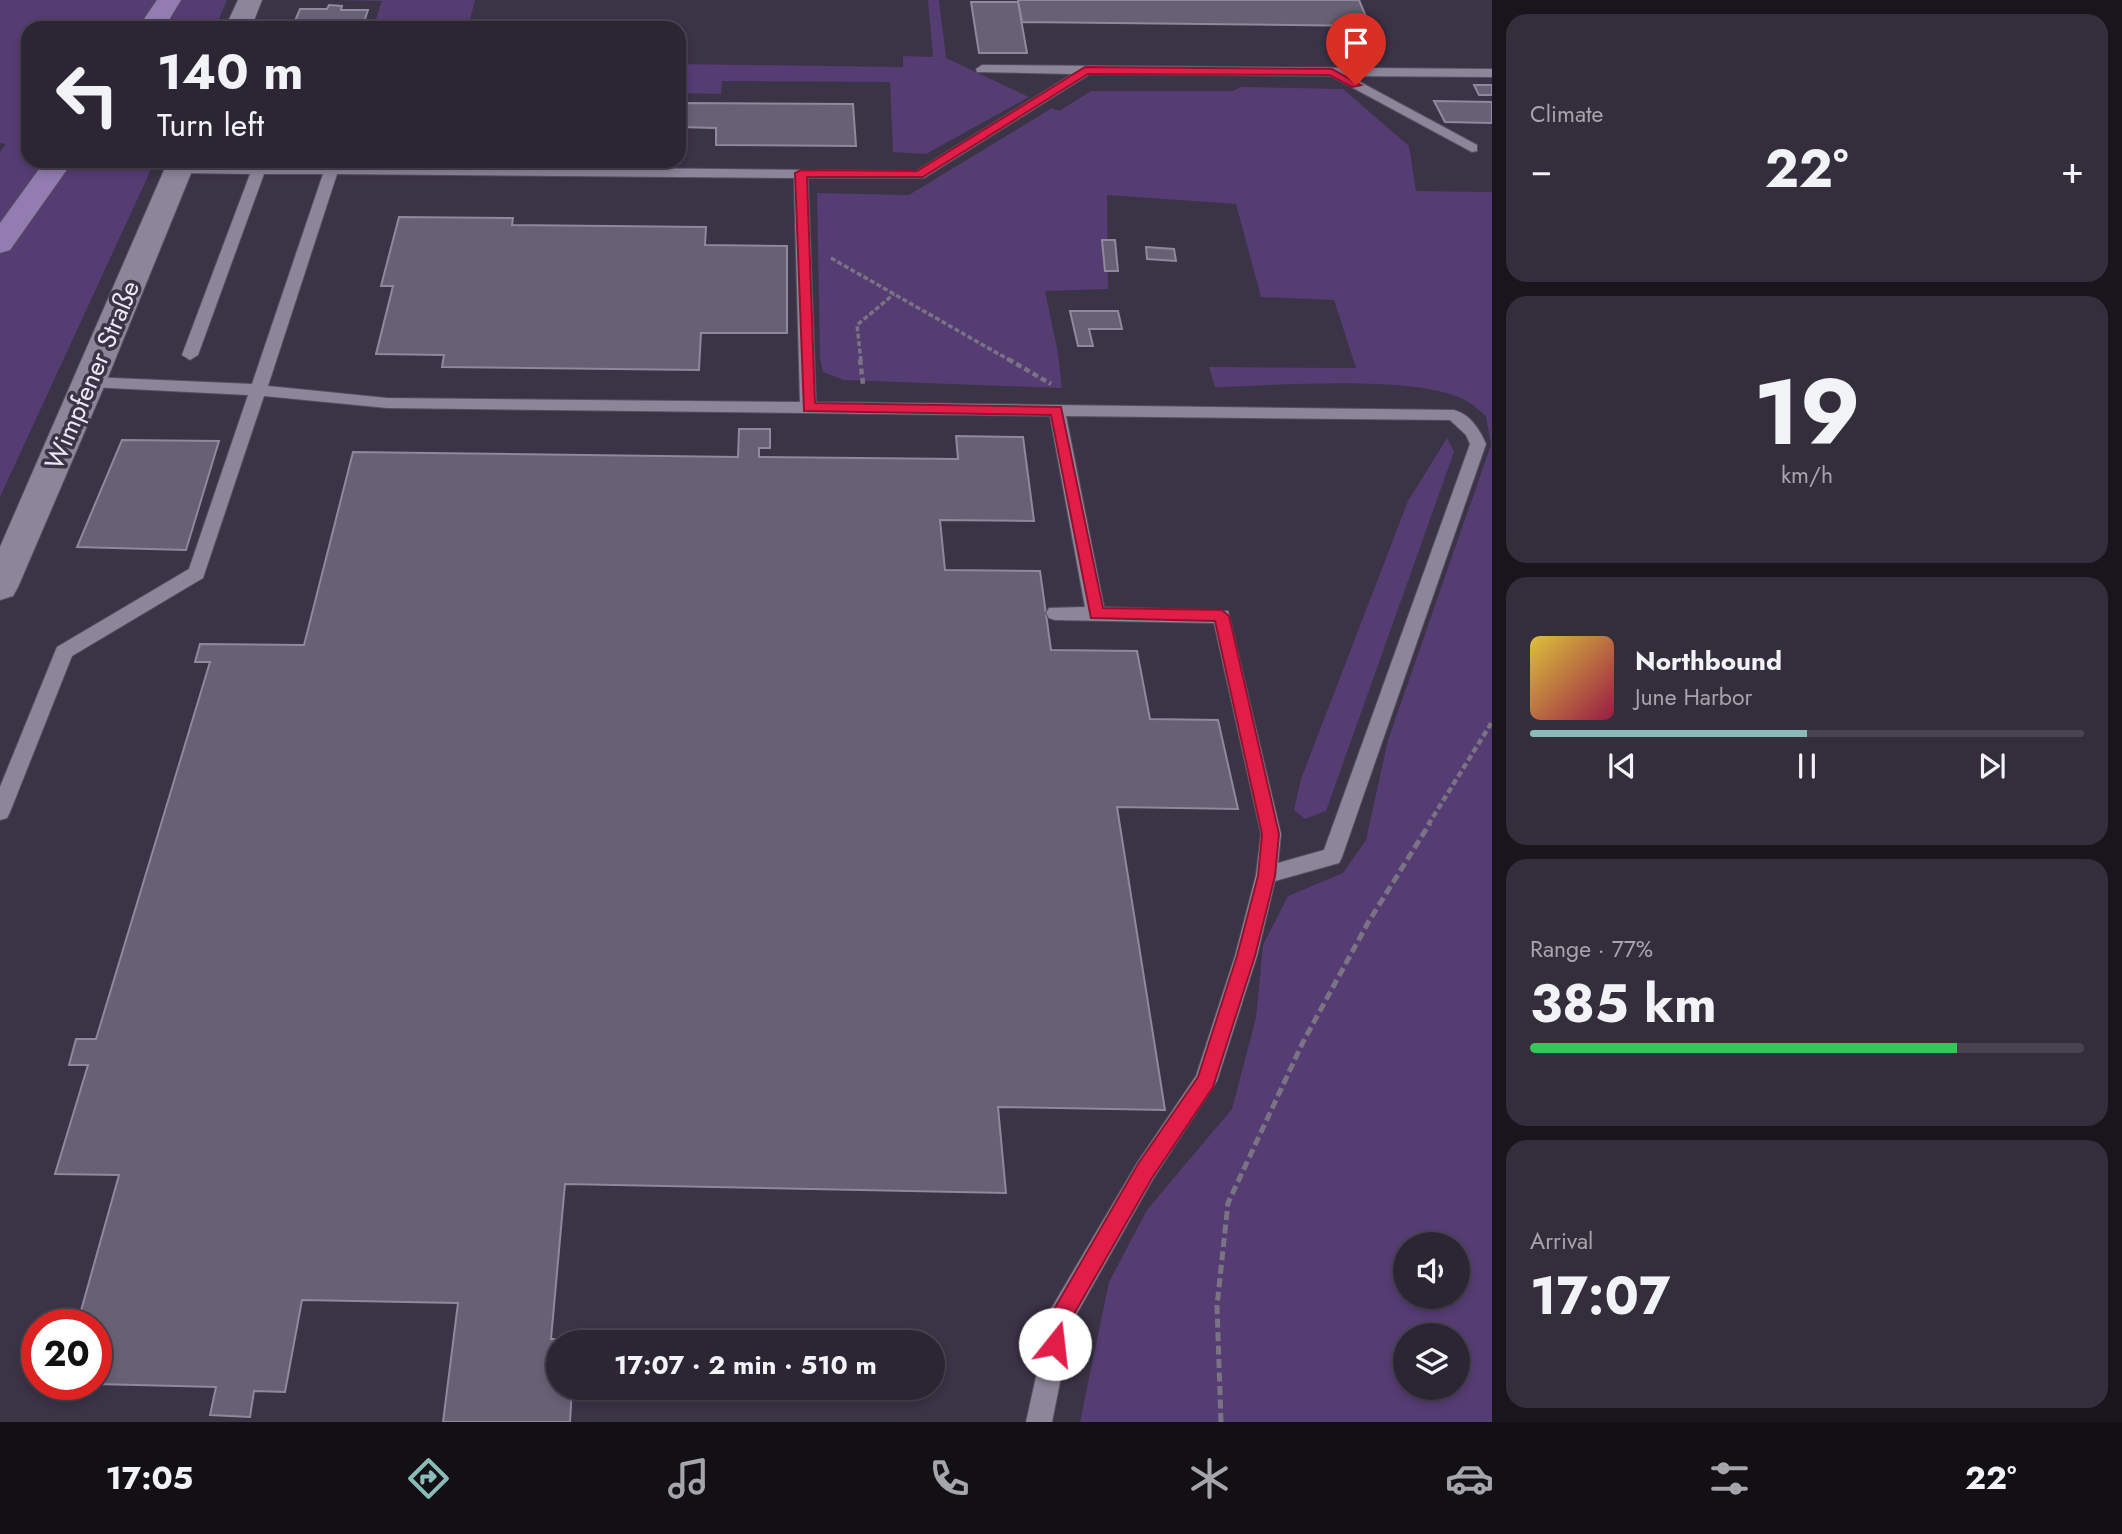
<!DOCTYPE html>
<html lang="en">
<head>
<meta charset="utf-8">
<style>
	:root { --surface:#2c2634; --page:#342e3c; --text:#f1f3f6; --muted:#a6a5ac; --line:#48434f; --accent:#8bbbb9 }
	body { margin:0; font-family:Jost,sans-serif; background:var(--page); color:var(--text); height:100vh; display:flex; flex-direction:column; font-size:26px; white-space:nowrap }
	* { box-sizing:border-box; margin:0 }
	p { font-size:23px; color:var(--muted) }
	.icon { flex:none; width:38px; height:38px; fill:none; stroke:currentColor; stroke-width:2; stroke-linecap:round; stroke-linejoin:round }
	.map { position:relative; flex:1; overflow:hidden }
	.side { display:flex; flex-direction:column; gap:14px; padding:14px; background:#18151d; width:630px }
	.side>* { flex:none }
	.top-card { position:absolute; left:21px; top:21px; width:665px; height:147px; border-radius:21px; box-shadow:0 4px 10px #0003,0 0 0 2px var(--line); background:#2c2634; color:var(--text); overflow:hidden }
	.controls { position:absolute; left:1393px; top:1232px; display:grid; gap:14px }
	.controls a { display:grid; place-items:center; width:77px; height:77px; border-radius:50%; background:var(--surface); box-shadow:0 4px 10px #0003,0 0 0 2px var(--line); font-size:35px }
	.speed { position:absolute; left:21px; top:1309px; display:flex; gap:14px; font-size:35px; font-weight:700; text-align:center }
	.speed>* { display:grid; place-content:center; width:91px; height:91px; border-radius:50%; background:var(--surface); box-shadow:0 4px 10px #0003,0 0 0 2px var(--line); line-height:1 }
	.speed .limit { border:10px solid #d22; background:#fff; color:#111 }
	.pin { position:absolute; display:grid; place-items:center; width:60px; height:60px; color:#fff; margin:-72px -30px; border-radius:50% 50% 50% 0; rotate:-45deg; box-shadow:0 0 7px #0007 }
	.pin .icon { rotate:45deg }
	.me { position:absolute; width:77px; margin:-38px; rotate:16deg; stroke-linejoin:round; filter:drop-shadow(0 0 5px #0008) }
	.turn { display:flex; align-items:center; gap:24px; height:147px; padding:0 21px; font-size:32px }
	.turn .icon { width:91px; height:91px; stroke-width:2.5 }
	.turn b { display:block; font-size:49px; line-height:60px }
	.big { font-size:52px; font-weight:700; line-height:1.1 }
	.side .tile { flex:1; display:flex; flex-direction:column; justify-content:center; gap:10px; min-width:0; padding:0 24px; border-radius:21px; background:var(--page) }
	.side .dial { align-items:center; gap:0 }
	.dial b { font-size:91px; line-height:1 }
	.song { display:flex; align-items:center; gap:21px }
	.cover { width:84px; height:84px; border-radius:10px; background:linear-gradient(135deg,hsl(50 70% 55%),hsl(340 70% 35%)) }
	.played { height:7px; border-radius:4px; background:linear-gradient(90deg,var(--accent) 50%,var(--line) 50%) }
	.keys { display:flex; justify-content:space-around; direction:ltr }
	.heat { display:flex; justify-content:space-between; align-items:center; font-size:38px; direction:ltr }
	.charge { height:10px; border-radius:5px; background:linear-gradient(90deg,#34c759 77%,var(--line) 0) }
	.trip { position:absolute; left:546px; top:1330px; width:399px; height:70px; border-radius:35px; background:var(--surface); box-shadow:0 4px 10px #0003,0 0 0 2px var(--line); font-weight:700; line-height:70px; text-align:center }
	.tab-bar { display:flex; height:112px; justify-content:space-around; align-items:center; background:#120f15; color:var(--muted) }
	.tab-bar .icon { width:49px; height:49px }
	.tab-bar .current { color:var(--accent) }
	.tab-bar b { font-size:32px; color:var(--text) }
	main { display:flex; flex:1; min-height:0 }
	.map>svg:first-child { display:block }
	.green { fill:#553c73; fill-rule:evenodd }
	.building { fill:#686074; stroke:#90889d; stroke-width:2 }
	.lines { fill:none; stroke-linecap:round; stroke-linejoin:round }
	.service-casing { stroke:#56505f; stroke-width:2 }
	.tertiary-casing { stroke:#56505f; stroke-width:2 }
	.primary-casing { stroke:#56505f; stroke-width:2 }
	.path-far2 { stroke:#7a7383; stroke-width:3.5; stroke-dasharray:5 2.5; stroke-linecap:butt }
	.path-far1 { stroke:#7a7383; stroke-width:4.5; stroke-dasharray:6 3.5; stroke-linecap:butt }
	.path { stroke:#7a7383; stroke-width:5; stroke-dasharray:9 4.5; stroke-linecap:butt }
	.service { fill:#8d859a; fill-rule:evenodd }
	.tertiary { fill:#8d859a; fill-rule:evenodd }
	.primary { fill:#927cb0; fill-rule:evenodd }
	.route { fill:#e11d48; stroke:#92132f; stroke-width:2 }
	.labels { text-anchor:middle; stroke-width:7; stroke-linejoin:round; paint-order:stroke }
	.street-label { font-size:26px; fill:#ebe7f2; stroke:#3b3346 }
</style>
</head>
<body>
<main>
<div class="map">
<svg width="1492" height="1422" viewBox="0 0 1492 1422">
	<rect width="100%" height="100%" fill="#3b3346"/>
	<path class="green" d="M0 0H227L215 28H28V161H155L0 497V152L6 144 0 143Z
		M333 0H475L468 28H373L382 1Z
		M928 0H939L946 58 1029 97 926 154 893 152 890 82 722 81 721 94 679 93V64L903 67V56L933 57Z
		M1241 87 1343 89 1409 146 1416 191 1492 192V1422H1080L1109 1282 1147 1210 1232 1109 1256 1018 1263 945 1288 896 1343 873 1366 840 1388 740 1491 445 1486 416C1480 411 1473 404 1465 400 1414 374 1276 386 1215 387L1209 367 1356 368 1334 300 1261 297 1236 204 1107 195 1108 289 1045 291 1058 353 1062 388 844 380 823 372 820 358 817 193 909 195 1052 108 1059 111 1091 91H1233ZM1405 1244H1458V1297H1405ZM1405 1335H1458V1388H1405Z
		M1447 438 1454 452 1326 811 1305 819 1294 810 1301 779 1408 501Z"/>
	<path class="building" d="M1018 0H1359L1370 26 1022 22Z
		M971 2H1018L1027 53H979Z
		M329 5 342 6 341 10H368L362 28H292L300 9H327Z
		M1474 85H1492V95H1479Z
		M1434 101 1492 102V123L1445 122Z
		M679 103 853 104 856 146 716 145V128L679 127Z
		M399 217 513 218 512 225 706 227 705 245 787 246V333H701L699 370 442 367 444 355 376 354 393 286H381Z
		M1102 240H1115L1118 271H1105Z
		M1146 247 1174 249 1176 261 1147 259Z
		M1070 311H1118L1122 329H1089L1093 346H1078Z
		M739 429H770V448H759V457L958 459 956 436 1023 437 1034 521 940 520 945 570 1040 571 1051 650 1137 651 1150 719 1218 720 1238 809 1117 807 1165 1110 998 1107 1006 1193 565 1184 551 1339H576V1342H558V1388H572L570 1422H443L458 1303 302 1300 285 1392 254 1391 250 1417 210 1415 216 1387 96 1384V1325H77L119 1175 55 1174 88 1065H69L76 1039H96L210 662H195L200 644 304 645 353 452 738 457Z
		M122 440 219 441 186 550 77 547Z"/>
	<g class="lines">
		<defs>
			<path id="service" d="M982 65 1492 69V77L1349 76 1477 145V151L1472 152 1331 76 1090 74 924 178H808L816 402 1454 410C1470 414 1480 430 1486 444L1342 857 1339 863 1275 881 1257 956 1217 1081 1153 1179 1072 1322 1052 1422H1026L1051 1309 1137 1163 1196 1076 1235 956 1256 875 1261 834 1214 623 1055 620 1049 618 1046 613 1049 608 1085 607 1050 416 387 408 264 396 203 578 72 656 10 812 7 818 0 820V787L57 647 189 569 248 395 90 387 82 382 90 377 252 384 323 174H264L198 355 190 360 182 355 250 174 179 173 172 169 174 166 332 165 916 171 1072 74 977 72 976 69ZM337 174 794 178 800 402 387 398 268 386ZM1066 416 1450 420 1466 435 1470 444 1324 850 1278 863 1281 834 1228 611 1104 607Z"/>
			<path id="tertiary" d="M238 0H262L251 28H225Z
				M168 161H196L106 382 18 587 13 596 0 600V547Z"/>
			<path id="primary" d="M157 0H181L164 28H138Z
				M45 161H73L10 250 0 253V223Z"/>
		</defs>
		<use href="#service" class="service-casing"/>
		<use href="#tertiary" class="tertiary-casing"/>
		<use href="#primary" class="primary-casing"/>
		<path class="path-far2" d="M831 258 1011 361
			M861 361 857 325 894 294"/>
		<path class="path-far1" d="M860 359 863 384
			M1008 359 1051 384
			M1428 825 1492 722"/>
		<path class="path" d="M1221 1422 1217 1306 1228 1203 1303 1042 1369 921 1430 823"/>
		<use href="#service" class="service"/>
		<use href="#tertiary" class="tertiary"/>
		<use href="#primary" class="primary"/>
	</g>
	<path class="route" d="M1085 67 1332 69 1361 85 1352 87 1330 75 1088 74 923 177H807L815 403 1061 407 1103 608 1222 610 1229 616 1279 834 1275 876 1255 956 1213 1087 1152 1178 1070 1321 1062 1351 1055 1355 1047 1351 1044 1344 1053 1311 1138 1164 1198 1077 1237 956 1258 876 1262 834 1215 621 1091 618 1051 415 804 411 795 173 801 170 917 171Z"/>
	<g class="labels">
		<g class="street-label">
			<text transform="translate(92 375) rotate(-67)" y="9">Wimpfener Straße</text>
		</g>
	</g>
</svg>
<div class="controls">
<a><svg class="icon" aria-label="sound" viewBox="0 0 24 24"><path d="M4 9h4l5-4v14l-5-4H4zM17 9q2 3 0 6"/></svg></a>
<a><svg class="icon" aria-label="layers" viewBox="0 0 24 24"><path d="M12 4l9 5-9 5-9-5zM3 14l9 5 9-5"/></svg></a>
</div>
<div class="speed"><div class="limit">20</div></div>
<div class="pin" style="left:1356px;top:85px;background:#d93025"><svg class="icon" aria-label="arrive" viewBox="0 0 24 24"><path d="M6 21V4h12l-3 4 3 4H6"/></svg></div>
<svg class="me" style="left:1055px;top:1344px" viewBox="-20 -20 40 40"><circle r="19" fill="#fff"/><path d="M0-13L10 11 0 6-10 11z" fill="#e11d48"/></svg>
<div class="trip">17:07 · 2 min · 510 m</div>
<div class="top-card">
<div class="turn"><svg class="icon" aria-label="left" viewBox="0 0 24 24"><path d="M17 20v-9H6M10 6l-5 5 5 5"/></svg><div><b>140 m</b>Turn left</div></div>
</div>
</div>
<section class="side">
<div class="tile"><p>Climate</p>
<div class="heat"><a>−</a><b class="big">22°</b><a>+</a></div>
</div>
<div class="tile dial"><b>19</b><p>km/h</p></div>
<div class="tile">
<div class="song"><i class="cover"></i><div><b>Northbound</b><p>June Harbor</p></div></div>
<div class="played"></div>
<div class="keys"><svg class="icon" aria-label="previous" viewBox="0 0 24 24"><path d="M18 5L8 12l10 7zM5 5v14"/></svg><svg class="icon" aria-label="pause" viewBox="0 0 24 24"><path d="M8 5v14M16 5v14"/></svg><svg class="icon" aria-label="next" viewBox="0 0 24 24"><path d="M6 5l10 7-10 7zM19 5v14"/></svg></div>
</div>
<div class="tile"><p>Range · 77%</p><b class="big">385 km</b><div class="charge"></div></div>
<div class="tile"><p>Arrival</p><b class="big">17:07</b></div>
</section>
</main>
<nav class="tab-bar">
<b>17:05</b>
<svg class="icon current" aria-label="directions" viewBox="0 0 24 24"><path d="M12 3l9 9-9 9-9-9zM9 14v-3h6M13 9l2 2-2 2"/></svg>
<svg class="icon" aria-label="music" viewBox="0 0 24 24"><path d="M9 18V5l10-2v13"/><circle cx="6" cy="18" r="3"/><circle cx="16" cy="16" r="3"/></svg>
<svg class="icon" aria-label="phone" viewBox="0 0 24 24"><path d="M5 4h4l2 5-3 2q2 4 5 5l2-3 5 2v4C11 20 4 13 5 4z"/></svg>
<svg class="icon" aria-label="climate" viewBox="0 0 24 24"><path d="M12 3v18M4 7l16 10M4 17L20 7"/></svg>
<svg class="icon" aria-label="car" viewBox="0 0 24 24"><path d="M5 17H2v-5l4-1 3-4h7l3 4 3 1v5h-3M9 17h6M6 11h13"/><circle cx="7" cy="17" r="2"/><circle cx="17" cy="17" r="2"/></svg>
<svg class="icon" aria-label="filters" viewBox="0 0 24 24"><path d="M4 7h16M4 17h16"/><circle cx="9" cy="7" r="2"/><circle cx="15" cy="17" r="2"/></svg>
<b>22°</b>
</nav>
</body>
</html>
